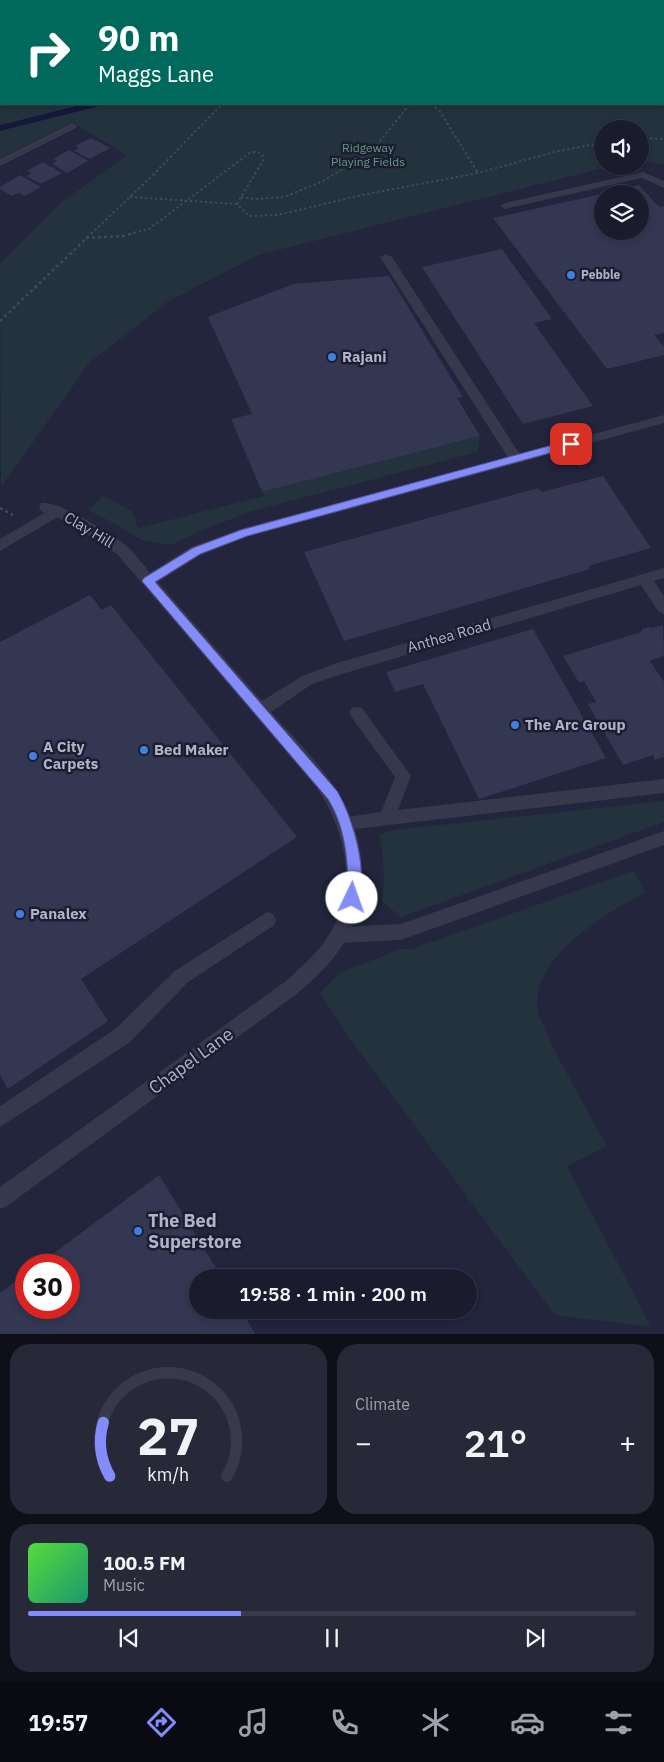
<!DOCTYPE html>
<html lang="en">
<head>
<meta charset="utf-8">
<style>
	:root { --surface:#1a1c2d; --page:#272939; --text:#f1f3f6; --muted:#9fa1aa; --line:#383a49; --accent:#838cfa }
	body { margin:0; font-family:"IBM Plex Sans",sans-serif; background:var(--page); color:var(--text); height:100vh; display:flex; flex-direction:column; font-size:19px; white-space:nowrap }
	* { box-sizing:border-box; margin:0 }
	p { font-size:16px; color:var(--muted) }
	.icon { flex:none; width:28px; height:28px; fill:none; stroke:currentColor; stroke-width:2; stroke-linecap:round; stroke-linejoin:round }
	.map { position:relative; height:1334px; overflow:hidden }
	.panel { display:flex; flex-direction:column; gap:10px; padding:10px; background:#0e0f19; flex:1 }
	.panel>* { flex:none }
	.banner { position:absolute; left:0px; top:0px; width:665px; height:105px; box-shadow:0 2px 8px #0003,0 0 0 1px var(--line); background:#00695c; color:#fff; overflow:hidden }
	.tools { position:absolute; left:594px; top:120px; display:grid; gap:10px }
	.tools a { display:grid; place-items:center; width:55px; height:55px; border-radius:50%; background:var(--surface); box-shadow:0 2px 8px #0003,0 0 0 1px var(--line); font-size:25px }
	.speed { position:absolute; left:15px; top:1254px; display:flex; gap:10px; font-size:25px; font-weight:700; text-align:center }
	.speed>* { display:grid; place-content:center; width:65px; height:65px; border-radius:50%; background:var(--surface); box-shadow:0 2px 8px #0003,0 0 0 1px var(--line); line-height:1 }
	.speed .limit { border:8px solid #d22; background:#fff; color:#111 }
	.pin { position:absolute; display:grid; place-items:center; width:42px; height:42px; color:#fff; margin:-21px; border-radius:10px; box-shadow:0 2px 8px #0006 }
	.me { position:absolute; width:55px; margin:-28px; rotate:3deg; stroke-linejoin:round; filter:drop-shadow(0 0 4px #0008) }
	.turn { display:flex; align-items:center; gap:18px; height:105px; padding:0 15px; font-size:22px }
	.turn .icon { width:65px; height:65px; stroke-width:2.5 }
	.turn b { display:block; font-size:35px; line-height:42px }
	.big { font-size:38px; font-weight:600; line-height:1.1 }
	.panel .card { flex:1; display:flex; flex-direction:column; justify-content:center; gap:8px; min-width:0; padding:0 18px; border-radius:20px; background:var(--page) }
	.panel .dial { align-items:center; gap:0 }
	.dial svg { height:130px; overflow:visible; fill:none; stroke:var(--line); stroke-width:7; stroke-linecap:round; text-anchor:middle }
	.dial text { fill:var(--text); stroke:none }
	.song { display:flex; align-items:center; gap:15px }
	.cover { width:60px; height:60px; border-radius:8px; background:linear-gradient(135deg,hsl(110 70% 55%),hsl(160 70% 35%)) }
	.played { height:5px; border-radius:2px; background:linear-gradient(90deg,var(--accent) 35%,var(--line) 35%) }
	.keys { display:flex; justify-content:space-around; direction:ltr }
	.heat { display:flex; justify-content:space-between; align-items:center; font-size:28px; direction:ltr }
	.panel .tiles { flex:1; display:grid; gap:10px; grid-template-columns:1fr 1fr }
	.card:last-child { grid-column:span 2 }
	.trip { position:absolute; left:189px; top:1269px; width:288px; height:50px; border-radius:25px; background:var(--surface); box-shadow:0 2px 8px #0003,0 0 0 1px var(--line); font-weight:600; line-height:50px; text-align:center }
	.tabs { display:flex; height:80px; justify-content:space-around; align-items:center; background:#0a0b12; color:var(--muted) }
	.tabs .icon { width:35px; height:35px }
	.tabs .active { color:var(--accent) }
	.tabs b { font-size:22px; color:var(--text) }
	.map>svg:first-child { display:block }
	.green { fill:#24323d }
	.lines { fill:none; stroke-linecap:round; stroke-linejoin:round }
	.stream { stroke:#15183a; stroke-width:5.5 }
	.building { fill:#343752 }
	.path-far1 { stroke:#3d4b55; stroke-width:2; stroke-dasharray:2.5 2.5; stroke-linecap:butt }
	.path { stroke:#3d4b55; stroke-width:2.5; stroke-dasharray:3 3; stroke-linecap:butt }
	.service { fill:#36384c; fill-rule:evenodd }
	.minor { fill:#36384c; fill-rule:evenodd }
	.route { fill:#838cfa; stroke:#555ba2 }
	.shop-dot { fill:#3f7fe0; stroke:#1b1d31; stroke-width:2 }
	.labels { text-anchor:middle; stroke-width:5; stroke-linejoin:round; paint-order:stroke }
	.far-park-label { font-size:12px; fill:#679983; stroke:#1b1d31 }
	.far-poi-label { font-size:12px; font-weight:bold; fill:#b1b3c8; stroke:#1b1d31; text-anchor:start }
	.poi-label { font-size:15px; font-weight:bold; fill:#b1b3c8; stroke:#1b1d31; text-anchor:start }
	.street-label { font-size:15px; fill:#b1b3c8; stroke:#1b1d31 }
	.near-street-label { font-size:18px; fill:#b1b3c8; stroke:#1b1d31 }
	.near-poi-label { font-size:18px; font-weight:bold; fill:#b1b3c8; stroke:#1b1d31; text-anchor:start }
</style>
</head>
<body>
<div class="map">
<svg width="664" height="1335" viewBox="0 0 664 1335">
	<rect width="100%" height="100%" fill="#22253c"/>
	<path class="green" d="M243 0H664V164L640 162V129H602V166H611L259 255 169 301 90 362 1 487 0 264 63 201 127 155 72 122 0 158V101L1 104H664V1H238Z
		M480 436 478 452 252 511 200 531 171 545 141 540 119 526 88 510 103 496 132 511 138 528 264 496 263 492Z
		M664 801V822L401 917 382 902C385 878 384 858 379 835L392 830Z
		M633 871 646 892C607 913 538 952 537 1004 537 1015 544 1026 548 1036 566 1074 587 1110 607 1146L567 1166 651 1327 555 1315 347 1035 320 993 341 972 401 949H412Z"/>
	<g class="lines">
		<path class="stream" d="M0 128 96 104"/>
	</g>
	<path class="building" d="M91 138 110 148 90 159 74 151 79 148 75 146Z
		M69 150 88 161 67 173 52 164 57 161 53 159Z
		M43 162 62 173 41 184 26 176 31 173 27 171Z
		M20 175 41 187 25 196 19 193 12 196 0 189V187Z
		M639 185 659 207 664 206V333L654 335 664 347V355L607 369 493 218 602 194V231H640V194L606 193Z
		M502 249 552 319 534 323 593 406 523 424 422 267Z
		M389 276 463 397 457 398 480 436 262 492 231 419 252 414 208 317 293 284Z
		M603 476 651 548 588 566 590 569 344 641 304 552 538 488 542 492Z
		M90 595 102 610 111 605 297 837 81 979 108 1021 8 1089 0 1075V642Z
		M663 625 664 656 650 661 664 682V757L655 760 653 755 623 765 588 704 596 702 584 681 579 683 563 656 641 632 642 629 649 627 653 628Z
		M533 629 606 758 479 799 423 684 395 692 386 672Z
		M159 1175 222 1278H198V1310H241L256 1335H0V1293L26 1273V1308H69V1265H38Z"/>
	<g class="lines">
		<path class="path-far1" d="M431 104 439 110 478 173
			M640 138 664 139
			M130 197 237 204
			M241 197 256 199 284 197 323 181 371 152 410 104
			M91 234 153 175 222 104
			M129 234 149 229 251 152C258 152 262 152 264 159L237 204 249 216 278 215 362 195 478 173 558 151 602 143"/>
		<path class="path" d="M86 238 123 236 134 233
			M0 321 92 233
			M0 508 13 515"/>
		<path class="service" d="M72 123 77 126 76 128 0 166V159Z
			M643 172 664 181V188L642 178 505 209 500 206 505 203Z
			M386 254 392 257 521 456 523 459 521 462H511L380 257Z
			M56 506 61 507 63 511 61 515 0 551V539Z
			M357 707 362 708 411 776 398 810 664 779V793L346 830 340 828 338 823 340 818 381 812 395 777 352 718 349 713 352 708Z
			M664 831V845L401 940 340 943 334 941 331 935 334 929 340 927 401 924Z
			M267 912 273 914 276 920 273 926 187 983 129 1043 0 1127V1106L115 1029 175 971Z"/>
		<path class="minor" d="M664 415V423L247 537 201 555 158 582 262 701 302 676 337 663 664 568V578L654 581 664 596V614L659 612 641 585 339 675 312 684 271 712C294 738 321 764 339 794 367 840 371 899 342 946 331 964 314 979 298 993L7 1206 0 1209V1187L286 981C302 966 319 952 330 933 359 887 345 830 317 788L117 554 70 523 41 511 39 507 41 503C56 499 114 535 127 546 135 554 143 564 150 573L191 547 244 528Z"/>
	</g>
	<path class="route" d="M571 440 575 441V446L247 536 200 554 155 582 337 791C352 816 370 874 357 903L352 904 348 903C345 895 348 887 348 879 347 851 343 823 328 799L142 581 144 578 193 548 241 530Z"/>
	<g class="shop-dot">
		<circle cx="571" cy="275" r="5"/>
		<circle cx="332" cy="357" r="5"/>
		<circle cx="515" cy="725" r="5"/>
		<circle cx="144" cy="750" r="5"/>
		<circle cx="33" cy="756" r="5"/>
		<circle cx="20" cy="914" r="5"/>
		<circle cx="138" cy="1231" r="5"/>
	</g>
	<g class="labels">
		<g class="far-park-label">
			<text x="368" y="152">Ridgeway<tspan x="368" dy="14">Playing Fields</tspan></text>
		</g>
		<g class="far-poi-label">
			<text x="581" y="279">Pebble</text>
		</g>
		<g class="poi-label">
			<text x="342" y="362">Rajani</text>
			<text x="525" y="730">The Arc Group</text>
			<text x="43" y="752">A City<tspan x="43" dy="17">Carpets</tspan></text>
			<text x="154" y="755">Bed Maker</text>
			<text x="30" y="919">Panalex</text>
		</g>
		<g class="street-label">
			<text transform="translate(89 530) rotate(31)" y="5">Clay Hill</text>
			<text transform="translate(449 636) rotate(-16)" y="5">Anthea Road</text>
		</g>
		<g class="near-street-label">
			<text transform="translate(191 1061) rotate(-36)" y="6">Chapel Lane</text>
		</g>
		<g class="near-poi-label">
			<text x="148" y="1227">The Bed<tspan x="148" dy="21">Superstore</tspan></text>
		</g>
	</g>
</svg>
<div class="tools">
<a><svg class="icon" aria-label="sound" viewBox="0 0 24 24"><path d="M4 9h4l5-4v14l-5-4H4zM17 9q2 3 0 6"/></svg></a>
<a><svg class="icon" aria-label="layers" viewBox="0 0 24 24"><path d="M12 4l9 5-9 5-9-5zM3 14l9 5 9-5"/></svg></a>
</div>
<div class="speed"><div class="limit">30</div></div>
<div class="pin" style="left:571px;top:444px;background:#d93025"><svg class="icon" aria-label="arrive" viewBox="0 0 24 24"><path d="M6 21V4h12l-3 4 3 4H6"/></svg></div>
<svg class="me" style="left:352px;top:898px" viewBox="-20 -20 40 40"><circle r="19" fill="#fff"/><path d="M0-13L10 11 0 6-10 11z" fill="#838cfa"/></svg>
<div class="trip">19:58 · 1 min · 200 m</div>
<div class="banner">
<div class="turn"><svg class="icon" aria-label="right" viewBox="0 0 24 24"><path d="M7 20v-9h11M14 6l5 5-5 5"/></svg><div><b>90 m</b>Maggs Lane</div></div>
</div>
</div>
<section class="panel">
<div class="tiles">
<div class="card dial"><svg viewBox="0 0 100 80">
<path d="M14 69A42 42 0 1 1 86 69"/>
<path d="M14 69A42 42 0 0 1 10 36" stroke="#838cfa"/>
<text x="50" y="56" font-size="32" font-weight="700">27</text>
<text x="50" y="72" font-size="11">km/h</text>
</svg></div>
<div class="card"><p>Climate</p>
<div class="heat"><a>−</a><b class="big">21°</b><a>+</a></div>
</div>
<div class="card">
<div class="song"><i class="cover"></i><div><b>100.5 FM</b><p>Music</p></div></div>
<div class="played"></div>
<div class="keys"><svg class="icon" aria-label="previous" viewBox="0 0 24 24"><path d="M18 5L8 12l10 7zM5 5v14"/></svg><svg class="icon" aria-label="pause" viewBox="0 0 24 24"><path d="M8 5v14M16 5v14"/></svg><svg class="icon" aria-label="next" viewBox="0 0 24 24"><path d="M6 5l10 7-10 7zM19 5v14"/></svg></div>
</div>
</div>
</section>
<nav class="tabs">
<b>19:57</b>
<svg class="icon active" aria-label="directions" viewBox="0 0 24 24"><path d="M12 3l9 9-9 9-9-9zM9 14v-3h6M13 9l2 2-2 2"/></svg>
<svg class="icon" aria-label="music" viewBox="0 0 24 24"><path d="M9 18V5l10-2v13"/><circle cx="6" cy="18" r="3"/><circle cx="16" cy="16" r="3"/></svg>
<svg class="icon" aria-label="phone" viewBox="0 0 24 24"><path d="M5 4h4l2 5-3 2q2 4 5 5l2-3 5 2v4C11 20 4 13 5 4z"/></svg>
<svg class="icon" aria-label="climate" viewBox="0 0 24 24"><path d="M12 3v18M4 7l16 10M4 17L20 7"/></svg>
<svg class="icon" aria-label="car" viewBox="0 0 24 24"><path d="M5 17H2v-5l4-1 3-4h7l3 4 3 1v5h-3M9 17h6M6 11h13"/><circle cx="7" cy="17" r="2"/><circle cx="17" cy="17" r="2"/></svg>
<svg class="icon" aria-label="filters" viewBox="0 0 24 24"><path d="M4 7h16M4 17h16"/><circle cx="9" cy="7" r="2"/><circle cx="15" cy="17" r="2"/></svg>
</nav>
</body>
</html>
